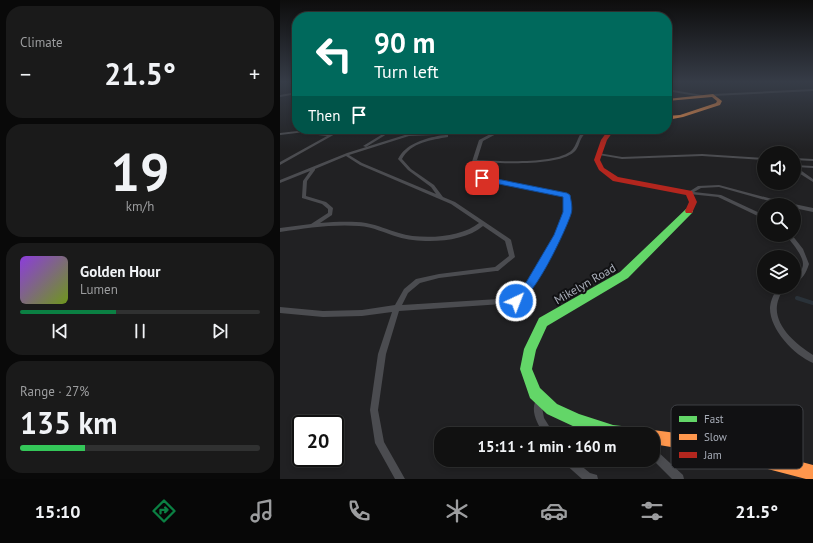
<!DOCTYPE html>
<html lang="en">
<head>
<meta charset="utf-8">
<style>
	:root { --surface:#111; --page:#1a1a1a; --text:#f1f3f6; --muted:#9c9d9f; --line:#303131; --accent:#0b8043 }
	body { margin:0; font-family:"PT Sans",sans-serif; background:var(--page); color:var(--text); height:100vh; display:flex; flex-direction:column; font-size:15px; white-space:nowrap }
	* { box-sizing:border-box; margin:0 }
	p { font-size:13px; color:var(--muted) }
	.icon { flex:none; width:22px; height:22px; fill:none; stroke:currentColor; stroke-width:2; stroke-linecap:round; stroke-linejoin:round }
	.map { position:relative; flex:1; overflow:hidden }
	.side { display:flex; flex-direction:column; gap:6px; padding:6px; background:#090909; width:280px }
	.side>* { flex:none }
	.guide { position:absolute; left:12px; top:12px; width:380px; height:122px; border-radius:16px; box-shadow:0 2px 6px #0003,0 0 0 1px var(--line); background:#00695c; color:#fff; overflow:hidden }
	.fabs { position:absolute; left:477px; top:146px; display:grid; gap:8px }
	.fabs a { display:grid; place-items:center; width:44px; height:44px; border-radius:50%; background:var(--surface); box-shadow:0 2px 6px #0003,0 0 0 1px var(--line); font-size:20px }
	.speed { position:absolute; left:12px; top:415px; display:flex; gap:8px; font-size:20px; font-weight:700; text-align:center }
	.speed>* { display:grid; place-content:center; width:52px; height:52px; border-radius:50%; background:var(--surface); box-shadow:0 2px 6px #0003,0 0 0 1px var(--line); line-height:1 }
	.speed .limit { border:2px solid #111; border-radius:6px; background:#fff; color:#111 }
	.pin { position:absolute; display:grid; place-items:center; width:34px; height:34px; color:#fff; margin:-17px; border-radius:8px; box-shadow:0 2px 6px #0006 }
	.me { position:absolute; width:44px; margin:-22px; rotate:43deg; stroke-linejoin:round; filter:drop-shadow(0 0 3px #0008) }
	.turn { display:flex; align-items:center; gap:14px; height:84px; padding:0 16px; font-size:18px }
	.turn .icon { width:52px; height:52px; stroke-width:2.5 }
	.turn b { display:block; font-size:28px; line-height:34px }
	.then { display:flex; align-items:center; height:38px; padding:0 16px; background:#0003; gap:8px; font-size:15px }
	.big { font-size:30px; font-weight:700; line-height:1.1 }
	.side .tile { flex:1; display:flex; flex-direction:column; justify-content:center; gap:6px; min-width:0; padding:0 14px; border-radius:16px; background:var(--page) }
	.side .dial { align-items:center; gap:0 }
	.dial b { font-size:52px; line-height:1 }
	.song { display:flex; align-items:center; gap:12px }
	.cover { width:48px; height:48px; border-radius:6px; background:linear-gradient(135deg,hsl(270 70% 55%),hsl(80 70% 35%)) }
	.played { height:4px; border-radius:2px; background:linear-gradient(90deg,var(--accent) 40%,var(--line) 40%) }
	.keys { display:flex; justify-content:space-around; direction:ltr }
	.heat { display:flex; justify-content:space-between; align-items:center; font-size:22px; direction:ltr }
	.charge { height:6px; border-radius:3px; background:linear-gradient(90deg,#34c759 27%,var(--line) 0) }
	.trip { position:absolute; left:154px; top:427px; width:226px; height:40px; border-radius:16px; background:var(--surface); box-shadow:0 2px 6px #0003,0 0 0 1px var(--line); font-weight:700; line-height:40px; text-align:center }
	.tab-bar { display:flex; height:64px; justify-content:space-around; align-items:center; background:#070707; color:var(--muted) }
	.tab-bar .icon { width:28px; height:28px }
	.tab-bar .active { color:var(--accent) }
	.tab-bar b { font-size:18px; color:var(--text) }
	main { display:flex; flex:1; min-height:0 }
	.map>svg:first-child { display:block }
	.built { fill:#212123; fill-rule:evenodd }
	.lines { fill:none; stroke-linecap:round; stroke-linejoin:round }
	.stream { stroke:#2a3239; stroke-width:4 }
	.lane { fill:#4b4c50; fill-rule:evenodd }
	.fast { fill:#63d668; fill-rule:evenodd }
	.slow { fill:#ff974d; fill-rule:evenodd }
	.jam { fill:#b3261e; fill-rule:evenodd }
	.route { fill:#1a73e8; stroke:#114b97 }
	.labels { text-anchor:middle; stroke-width:4; stroke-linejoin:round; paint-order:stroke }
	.street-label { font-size:12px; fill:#a8adb8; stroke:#111113 }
	.key { fill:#111113; stroke:#3e4045; stroke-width:1 }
	.key-label { font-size:11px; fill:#a8adb8 }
</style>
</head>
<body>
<main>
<section class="side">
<div class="tile"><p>Climate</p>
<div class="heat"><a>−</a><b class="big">21.5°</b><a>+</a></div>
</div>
<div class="tile dial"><b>19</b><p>km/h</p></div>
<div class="tile">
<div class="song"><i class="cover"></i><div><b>Golden Hour</b><p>Lumen</p></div></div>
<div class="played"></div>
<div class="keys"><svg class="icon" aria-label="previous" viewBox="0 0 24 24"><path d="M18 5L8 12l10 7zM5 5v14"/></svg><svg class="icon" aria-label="pause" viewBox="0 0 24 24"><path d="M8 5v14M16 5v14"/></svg><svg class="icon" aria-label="next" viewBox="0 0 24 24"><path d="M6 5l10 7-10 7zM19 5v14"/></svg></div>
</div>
<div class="tile"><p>Range · 27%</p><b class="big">135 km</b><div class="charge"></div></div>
</section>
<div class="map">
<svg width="533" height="479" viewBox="0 0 533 479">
	<rect width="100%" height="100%" fill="#171717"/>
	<path class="built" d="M0 82H17V129H387V82H533V479H0ZM484 153H514V183H484ZM484 205H514V235H484ZM484 257H514V287H484ZM21 424H55V458H21ZM161 434H373V460H161Z"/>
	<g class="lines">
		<path class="stream" d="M517 298 533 303"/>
		<path class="lane" d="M387 89 422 95 423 96 422 97 387 91Z
			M533 89V91L433 96 432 95 433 94Z
			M17 92V94L0 97V95Z
			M59 129H64L0 165V162L47 136 29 134 25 132 0 135V133L26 130 30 132 50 134Z
			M111 129H115L86 147 83 146Z
			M190 129H195L181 134 129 136 69 155 82 163 156 194 151 187 128 170 118 159C120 155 122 152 126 149 135 141 156 135 168 135V137C152 140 131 142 122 159L131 169 154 185 163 197 175 202 230 239 231 240 235 257 218 271H216L159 278 140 283 128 293 122 305 234 298C254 277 278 240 285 212 286 207 285 201 285 196L200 179 190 172 189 171 199 140 218 130 232 129 220 132 203 141 197 160C217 161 277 165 292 150 296 146 298 137 302 131L305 129H309C306 132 303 135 301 139 299 143 298 149 294 152 277 167 218 163 196 162L193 171 203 177 289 194 290 211 281 235 260 274 245 295 238 303 119 311 106 354 98 410 104 442 125 479H115L95 443 90 410 98 354 112 312 82 316 43 317 0 313V307L43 311 82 310 115 305 124 289 136 279 159 274 215 267 229 256 225 241 203 226C183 243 142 244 118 237 105 233 93 227 79 226 53 224 26 228 0 232V228L31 224 48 213V209L42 204 22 198V197L23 181 30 171 0 183V180L67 153 128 134 181 132ZM66 156 80 165 171 204 199 223C181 238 141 240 119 233 108 230 98 225 86 223 71 221 55 222 40 223L52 215 53 208 46 202 26 196 27 181 35 170V169Z
			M318 153 342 157 422 154 484 158V160L422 156 342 159 319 155H318Z
			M514 158 533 159V161L514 160Z
			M514 165 533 166V168L516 167 533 179V182L514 170Z
			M439 185 511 204V205H503L439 187 421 188 414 192 441 195 484 215V219L438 197 409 194 407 193 418 186Z
			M514 204 533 208V212L514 208V205H512Z
			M506 235H512L523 249 529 264C526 273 523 279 514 284V277C518 274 523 270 523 264 523 255 511 242 506 235Z
			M499 287H505C503 291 500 294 499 298 489 322 515 344 533 355V363C514 355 489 329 490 307 491 299 494 293 499 287Z
			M258 401 261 402 264 418 274 434H264C258 425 251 413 255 402Z
			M373 448 376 450 403 475 404 479H392L373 460Z
			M282 460H294L310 473 317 475 318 479H302L284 463Z"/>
		<path class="fast" d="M409 208 412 209 413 211 412 213 348 278 267 326 256 350 252 369 260 388 277 404 299 414 333 425 350 427 355 429 357 434H316L297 428 267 414 250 398 240 369 244 349 259 318 340 272 406 209Z"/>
		<path class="slow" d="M433 94 442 101 440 105 403 117 387 120V116L400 115 436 103 437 101 432 97 387 101V99Z
			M373 430 427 437 533 465V479H526L427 453 373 444V434H367L368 432Z"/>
		<path class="jam" d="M329 129H335L327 140 320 160 324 168 338 177 412 191 417 202 412 213H406L405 211 409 202 406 195 333 181 319 170 314 160 321 140Z"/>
	</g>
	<linearGradient id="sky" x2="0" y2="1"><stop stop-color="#0d0d0d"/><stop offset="0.55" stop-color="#363c47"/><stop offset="1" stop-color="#363c47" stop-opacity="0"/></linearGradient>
	<rect width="533" height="149" fill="url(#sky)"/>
	<path class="route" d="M202 176 287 193 290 195C291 201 293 208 291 214 286 230 249 310 232 304L230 301 244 286 274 235 283 212V197L199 180V177Z"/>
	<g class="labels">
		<g class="street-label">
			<text transform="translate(305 284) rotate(-30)" y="4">Mikelyn Road</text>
		</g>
	</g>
	<rect x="391" y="405" width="132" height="64" rx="6" class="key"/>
	<rect x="399" y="416" width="18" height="6" fill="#63d668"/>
	<rect x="399" y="434" width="18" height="6" fill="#ff974d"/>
	<rect x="399" y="452" width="18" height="6" fill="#b3261e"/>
	<g class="key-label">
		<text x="424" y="423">Fast</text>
		<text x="424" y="441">Slow</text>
		<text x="424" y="459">Jam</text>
	</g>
</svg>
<div class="fabs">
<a><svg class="icon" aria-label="sound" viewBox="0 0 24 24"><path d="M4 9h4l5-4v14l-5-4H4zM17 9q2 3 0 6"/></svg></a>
<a><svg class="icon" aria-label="search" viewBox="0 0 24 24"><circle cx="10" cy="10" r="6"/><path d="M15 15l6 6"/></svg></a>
<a><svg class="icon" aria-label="layers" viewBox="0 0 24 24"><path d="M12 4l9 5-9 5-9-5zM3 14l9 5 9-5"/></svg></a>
</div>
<div class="speed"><div class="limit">20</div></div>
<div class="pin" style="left:202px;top:178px;background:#d93025"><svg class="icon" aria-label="arrive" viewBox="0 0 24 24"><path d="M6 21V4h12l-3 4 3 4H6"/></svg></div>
<svg class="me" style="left:236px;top:301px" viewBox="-20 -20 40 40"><circle r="17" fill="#1a73e8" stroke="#fff" stroke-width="3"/><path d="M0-11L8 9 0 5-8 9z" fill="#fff"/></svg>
<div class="trip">15:11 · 1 min · 160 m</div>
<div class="guide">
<div class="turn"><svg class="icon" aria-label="left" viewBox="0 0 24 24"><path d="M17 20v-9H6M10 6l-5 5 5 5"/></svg><div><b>90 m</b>Turn left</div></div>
<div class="then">Then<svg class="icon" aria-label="arrive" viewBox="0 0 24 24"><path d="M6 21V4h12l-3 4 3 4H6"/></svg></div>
</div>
</div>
</main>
<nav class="tab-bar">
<b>15:10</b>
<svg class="icon active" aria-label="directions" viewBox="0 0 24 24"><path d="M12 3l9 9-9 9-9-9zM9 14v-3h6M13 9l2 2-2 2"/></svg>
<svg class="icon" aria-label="music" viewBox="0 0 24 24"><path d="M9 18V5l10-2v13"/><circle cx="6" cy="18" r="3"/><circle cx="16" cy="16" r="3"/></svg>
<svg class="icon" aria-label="phone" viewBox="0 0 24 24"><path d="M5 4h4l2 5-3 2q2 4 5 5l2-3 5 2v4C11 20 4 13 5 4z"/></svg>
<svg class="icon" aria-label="climate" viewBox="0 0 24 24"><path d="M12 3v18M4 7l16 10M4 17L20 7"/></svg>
<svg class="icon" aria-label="car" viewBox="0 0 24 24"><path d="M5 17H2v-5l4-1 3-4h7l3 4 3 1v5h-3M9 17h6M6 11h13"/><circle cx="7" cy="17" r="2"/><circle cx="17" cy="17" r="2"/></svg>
<svg class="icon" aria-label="filters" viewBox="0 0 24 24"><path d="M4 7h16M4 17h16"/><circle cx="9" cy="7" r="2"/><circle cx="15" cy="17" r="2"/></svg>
<b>21.5°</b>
</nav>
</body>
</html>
